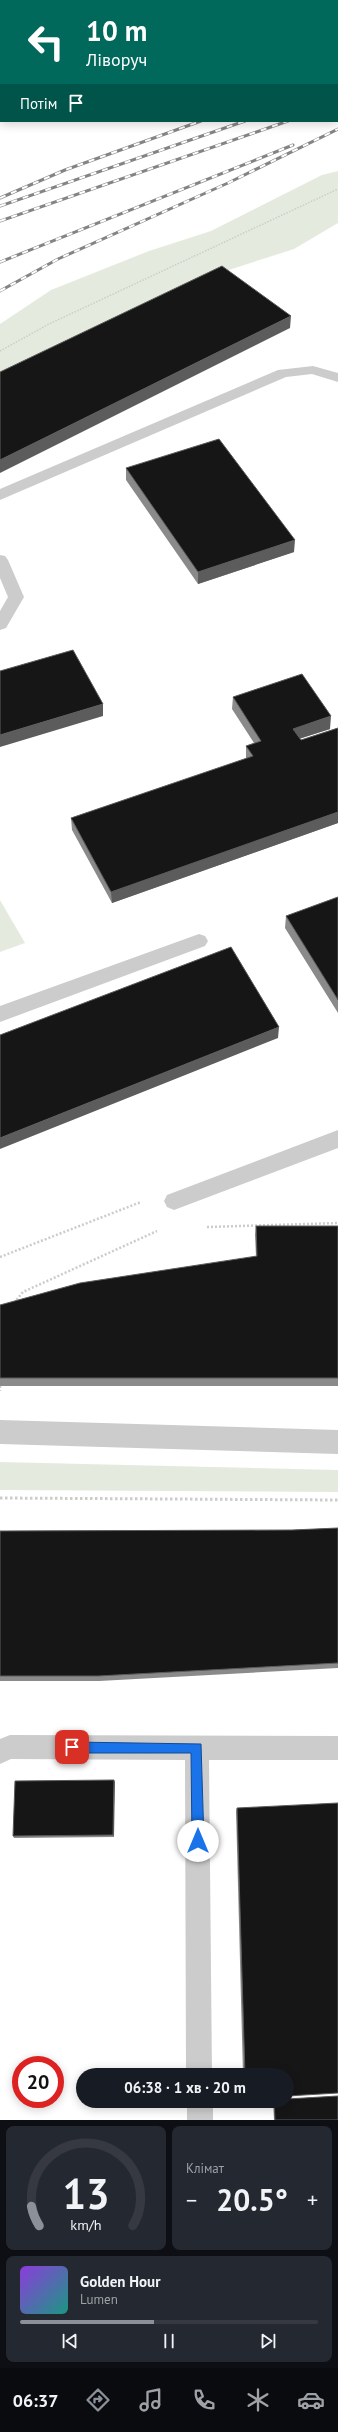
<!DOCTYPE html>
<html lang="uk">
<head>
<meta charset="utf-8">
<style>
	:root { --surface:#171b24; --page:#242831; --text:#f1f3f6; --muted:#9ea1a6; --line:#363941; --accent:#8c9099 }
	body { margin:0; font-family:"PT Sans",sans-serif; background:var(--page); color:var(--text); height:100vh; display:flex; flex-direction:column; font-size:15px; white-space:nowrap }
	* { box-sizing:border-box; margin:0 }
	p { font-size:13px; color:var(--muted) }
	.icon { flex:none; width:22px; height:22px; fill:none; stroke:currentColor; stroke-width:2; stroke-linecap:round; stroke-linejoin:round }
	.map { position:relative; height:2120px; overflow:hidden }
	.details { display:flex; flex-direction:column; gap:6px; padding:6px; background:#0d0f14; flex:1 }
	.details>* { flex:none }
	.banner { position:absolute; left:0px; top:0px; width:338px; height:122px; box-shadow:0 2px 10px #0003; background:#00695c; color:#fff; overflow:hidden }
	.speed { position:absolute; left:12px; top:2056px; display:flex; gap:8px; font-size:20px; font-weight:700; text-align:center }
	.speed>* { display:grid; place-content:center; width:52px; height:52px; border-radius:50%; background:var(--surface); box-shadow:0 2px 10px #0003; line-height:1 }
	.speed .limit { border:6px solid #d22; background:#fff; color:#111 }
	.pin { position:absolute; display:grid; place-items:center; width:34px; height:34px; color:#fff; margin:-17px; border-radius:8px; box-shadow:0 2px 6px #0006 }
	.me { position:absolute; width:44px; margin:-22px; rotate:0deg; stroke-linejoin:round; filter:drop-shadow(0 0 3px #0008) }
	.turn { display:flex; align-items:center; gap:14px; height:84px; padding:0 20px; font-size:18px }
	.turn .icon { width:52px; height:52px; stroke-width:2.5 }
	.turn b { display:block; font-size:28px; line-height:34px }
	.then { display:flex; align-items:center; height:38px; padding:0 20px; background:#0003; gap:8px; font-size:15px }
	.big { font-size:30px; font-weight:700; line-height:1.1 }
	.details .widget { flex:1; display:flex; flex-direction:column; justify-content:center; gap:6px; min-width:0; padding:0 14px; border-radius:8px; background:var(--page) }
	.details .dial { align-items:center; gap:0 }
	.dial svg { height:104px; overflow:visible; fill:none; stroke:var(--line); stroke-width:7; stroke-linecap:round; text-anchor:middle }
	.dial text { fill:var(--text); stroke:none }
	.song { display:flex; align-items:center; gap:12px }
	.cover { width:48px; height:48px; border-radius:6px; background:linear-gradient(135deg,hsl(270 70% 55%),hsl(170 70% 35%)) }
	.played { height:4px; border-radius:2px; background:linear-gradient(90deg,var(--accent) 45%,var(--line) 45%) }
	.keys { display:flex; justify-content:space-around; direction:ltr }
	.heat { display:flex; justify-content:space-between; align-items:center; font-size:22px; direction:ltr }
	.details .tiles { flex:1; display:grid; gap:6px; grid-template-columns:1fr 1fr }
	.widget:last-child { grid-column:span 2 }
	.trip { position:absolute; left:76px; top:2068px; width:218px; height:40px; border-radius:20px; background:var(--surface); box-shadow:0 2px 10px #0003; font-weight:700; line-height:40px; text-align:center }
	.tab-bar { display:flex; height:64px; justify-content:space-around; align-items:center; background:#090b0e; color:var(--muted) }
	.tab-bar .icon { width:28px; height:28px }
	.tab-bar .selected { color:var(--accent) }
	.tab-bar b { font-size:18px; color:var(--text) }
	.map>svg:first-child { display:block }
	.green { fill:#e4ebde }
	.lines { fill:none; stroke-linecap:round; stroke-linejoin:round }
	.path-far2 { stroke:#ccc; stroke-width:1.5; stroke-dasharray:1.5 1.5; stroke-linecap:butt }
	.path-far1 { stroke:#ccc; stroke-width:2.5; stroke-dasharray:2 2; stroke-linecap:butt }
	.path { stroke:#ccc; stroke-width:3; stroke-dasharray:2.5 2.5; stroke-linecap:butt }
	.lane { fill:#ccc; fill-rule:evenodd }
	.street { fill:#ccc; fill-rule:evenodd }
	.rail-casing { stroke:#848484; stroke-width:3 }
	.rail { stroke:#fff; stroke-width:2; stroke-dasharray:6; stroke-linecap:butt }
	.wall { fill:#8a8a8a }
	.shaded-wall { fill:#5c5c5c }
	.building { fill:#161616; stroke:#5c5c5c }
	.route { fill:#1a73e8; stroke:#114b97 }
</style>
</head>
<body>
<div class="map">
<svg width="338" height="2120" viewBox="0 0 338 2120">
	<rect width="100%" height="100%" fill="#fff"/>
	<path class="green" d="M338 171V223L294 249 207 277 0 373V324L51 290 149 251 211 231 322 175Z
		M0 900 25 943 0 952Z
		M0 1462 338 1470V1492L0 1490Z"/>
	<g class="lines">
		<path class="path-far2" d="M0 351 49 324 338 189"/>
		<path class="path-far1" d="M207 1227 338 1223
			M0 1257 141 1202
			M14 1303 23 1292 157 1231
			M0 1386V1391"/>
		<path class="path" d="M0 1498 338 1500"/>
		<path class="lane" d="M313 366 338 373V382L312 374 286 377 0 500V489L278 370Z
			M0 555 5 556 8 560 24 597 6 628 0 630V611L8 597 0 578Z
			M199 934 205 936 208 941 205 946 0 1022V1006Z
			M338 1130V1148L174 1210 167 1207 164 1201 167 1195Z
			M10 1735 338 1736V1760H209L212 2075H186L185 1760 11 1759 0 1764V1739Z
			M187 2101H213V2120H187Z"/>
		<path class="street" d="M0 53H1V61H0Z
			M0 1420 338 1430V1454L0 1444Z"/>
		<defs>
			<path id="rail" d="M0 198 65 170 201 121
				M0 206 245 121
				M0 221 288 121
				M0 262 293 145
				M0 291 58 259 228 183 338 129"/>
		</defs>
		<use href="#rail" class="rail-casing"/>
		<use href="#rail" class="rail"/>
	</g>
	<path class="wall" d="M126 468 294 552 198 584 126 480Z
		M233 697 330 729 299 739 301 740 338 728V823L112 903 72 830 71 818 246 759V746L254 743 232 709Z
		M338 897V1013L285 928 286 916Z
		M256 1226H338V1386H0V1305L256 1257 255 1235Z
		M338 1528V1668L99 1681H0V1531L292 1530Z
		M114 1780V1837L14 1838 13 1836Z
		M237 1808 287 2075H243L236 1811Z
		M338 2096V2120H274L273 2101H287V2099Z"/>
	<path class="shaded-wall" d="M88 0H114V1H85Z
		M1 19V31H0V20Z
		M291 316 290 328 0 473V460Z
		M295 540 294 552 198 584V572Z
		M103 704V716L0 747V735Z
		M331 716 330 729 292 741 293 729Z
		M338 812V823L112 903 111 892Z
		M279 1027 278 1038 0 1149V1138Z
		M114 1780 115 1782 114 1837 113 1835Z"/>
	<path class="building" d="M2 0H88L85 1H1V19L0 20V1Z
		M222 266 291 316 0 460V372Z
		M219 439 295 540 198 572 126 468Z
		M73 650 103 704 0 735V671Z
		M302 674 331 716 293 729 301 740 338 728V812L111 892 71 818 253 756 246 746 261 741 233 697Z
		M338 897V1000L286 916Z
		M231 947 279 1027 0 1138V1035Z
		M256 1226H338V1378H0V1305L80 1283 257 1256Z
		M338 1528V1663L98 1676H0V1531L292 1530Z
		M114 1780 113 1835 13 1836 15 1781Z
		M338 1803V2093L287 2096V2075H245L237 1808Z
		M338 2096V2120H275L274 2101H287V2099Z"/>
	<path class="route" d="M72 1742 201 1744 204 1841 202 1845 198 1847 194 1845 192 1841 191 1753H72L67 1747Z"/>
</svg>
<div class="speed"><div class="limit">20</div></div>
<div class="pin" style="left:72px;top:1747px;background:#d93025"><svg class="icon" aria-label="arrive" viewBox="0 0 24 24"><path d="M6 21V4h12l-3 4 3 4H6"/></svg></div>
<svg class="me" style="left:198px;top:1841px" viewBox="-20 -20 40 40"><circle r="19" fill="#fff"/><path d="M0-13L10 11 0 6-10 11z" fill="#1a73e8"/></svg>
<div class="trip">06:38 · 1 хв · 20 m</div>
<div class="banner">
<div class="turn"><svg class="icon" aria-label="left" viewBox="0 0 24 24"><path d="M17 20v-9H6M10 6l-5 5 5 5"/></svg><div><b>10 m</b>Ліворуч</div></div>
<div class="then">Потім<svg class="icon" aria-label="arrive" viewBox="0 0 24 24"><path d="M6 21V4h12l-3 4 3 4H6"/></svg></div>
</div>
</div>
<section class="details">
<div class="tiles">
<div class="widget dial"><svg viewBox="0 0 100 80">
<path d="M14 69A42 42 0 1 1 86 69"/>
<path d="M14 69A42 42 0 0 1 8 54" stroke="#8c9099"/>
<text x="50" y="56" font-size="32" font-weight="700">13</text>
<text x="50" y="72" font-size="11">km/h</text>
</svg></div>
<div class="widget"><p>Клімат</p>
<div class="heat"><a>−</a><b class="big">20.5°</b><a>+</a></div>
</div>
<div class="widget">
<div class="song"><i class="cover"></i><div><b>Golden Hour</b><p>Lumen</p></div></div>
<div class="played"></div>
<div class="keys"><svg class="icon" aria-label="previous" viewBox="0 0 24 24"><path d="M18 5L8 12l10 7zM5 5v14"/></svg><svg class="icon" aria-label="pause" viewBox="0 0 24 24"><path d="M8 5v14M16 5v14"/></svg><svg class="icon" aria-label="next" viewBox="0 0 24 24"><path d="M6 5l10 7-10 7zM19 5v14"/></svg></div>
</div>
</div>
</section>
<nav class="tab-bar">
<b>06:37</b>
<svg class="icon selected" aria-label="directions" viewBox="0 0 24 24"><path d="M12 3l9 9-9 9-9-9zM9 14v-3h6M13 9l2 2-2 2"/></svg>
<svg class="icon" aria-label="music" viewBox="0 0 24 24"><path d="M9 18V5l10-2v13"/><circle cx="6" cy="18" r="3"/><circle cx="16" cy="16" r="3"/></svg>
<svg class="icon" aria-label="phone" viewBox="0 0 24 24"><path d="M5 4h4l2 5-3 2q2 4 5 5l2-3 5 2v4C11 20 4 13 5 4z"/></svg>
<svg class="icon" aria-label="climate" viewBox="0 0 24 24"><path d="M12 3v18M4 7l16 10M4 17L20 7"/></svg>
<svg class="icon" aria-label="car" viewBox="0 0 24 24"><path d="M5 17H2v-5l4-1 3-4h7l3 4 3 1v5h-3M9 17h6M6 11h13"/><circle cx="7" cy="17" r="2"/><circle cx="17" cy="17" r="2"/></svg>
</nav>
</body>
</html>
